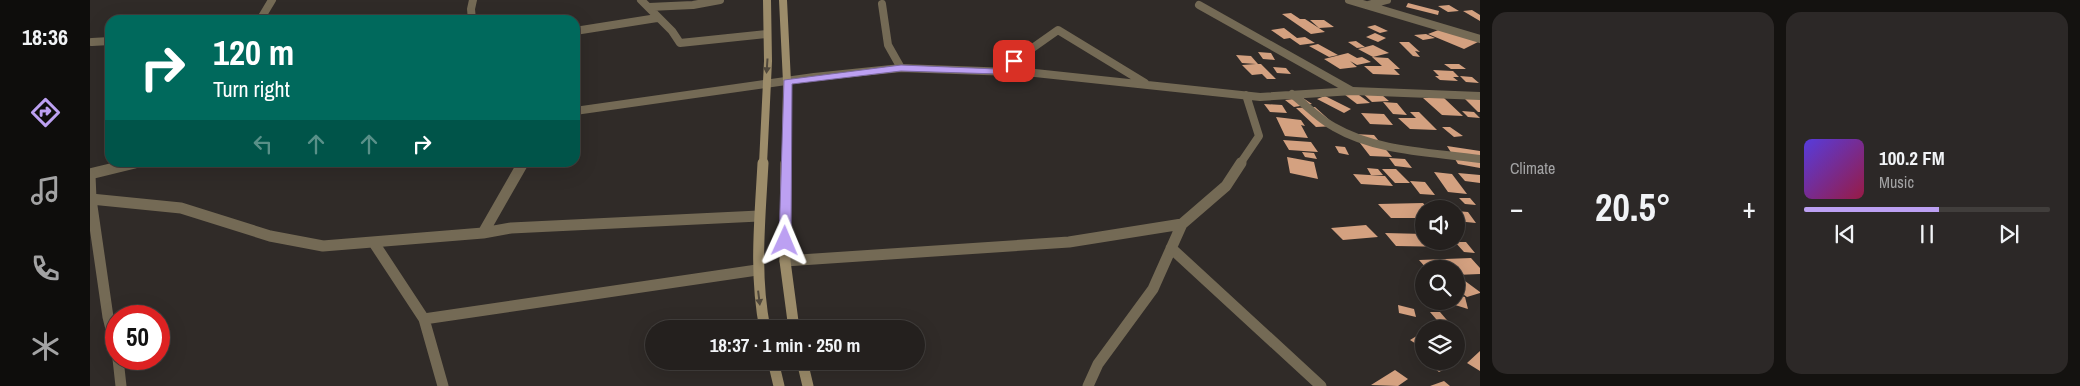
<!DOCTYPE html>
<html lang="en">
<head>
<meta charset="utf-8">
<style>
	:root { --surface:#24201e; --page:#2c2827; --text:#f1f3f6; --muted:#a3a3a4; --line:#413e3c; --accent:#bca0f2 }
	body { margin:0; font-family:"Archivo Narrow",sans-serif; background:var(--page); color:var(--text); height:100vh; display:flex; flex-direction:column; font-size:19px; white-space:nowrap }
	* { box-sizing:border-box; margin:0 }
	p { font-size:16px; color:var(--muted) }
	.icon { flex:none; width:28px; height:28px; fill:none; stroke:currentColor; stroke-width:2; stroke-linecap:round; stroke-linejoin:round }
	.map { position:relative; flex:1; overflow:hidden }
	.drawer { display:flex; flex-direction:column; gap:12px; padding:12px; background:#141210; width:600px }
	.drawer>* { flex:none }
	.top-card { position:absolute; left:15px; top:15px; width:475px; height:152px; border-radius:15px; box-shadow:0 5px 20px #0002,0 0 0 1px var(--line); background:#00695c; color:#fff; overflow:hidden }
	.tools { position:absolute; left:1325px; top:200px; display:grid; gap:10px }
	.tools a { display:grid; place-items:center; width:50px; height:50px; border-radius:50%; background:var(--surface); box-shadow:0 5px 20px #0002,0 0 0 1px var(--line); font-size:25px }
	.speed { position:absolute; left:15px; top:305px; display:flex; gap:10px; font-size:25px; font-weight:700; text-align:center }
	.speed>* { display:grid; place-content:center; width:65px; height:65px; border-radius:50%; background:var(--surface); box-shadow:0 5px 20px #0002,0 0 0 1px var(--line); line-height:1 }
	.speed .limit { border:8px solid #d22; background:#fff; color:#111 }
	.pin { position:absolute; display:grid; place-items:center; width:42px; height:42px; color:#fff; margin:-21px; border-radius:10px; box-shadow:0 2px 8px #0006 }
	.me { position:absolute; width:55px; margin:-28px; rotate:1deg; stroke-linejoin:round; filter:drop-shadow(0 0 4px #0008) }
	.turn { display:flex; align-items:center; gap:18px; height:105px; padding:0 25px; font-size:22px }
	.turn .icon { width:65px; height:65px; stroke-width:2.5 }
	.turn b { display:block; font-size:35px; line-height:42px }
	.lanes { display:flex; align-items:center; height:48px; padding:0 25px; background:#0003; justify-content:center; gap:25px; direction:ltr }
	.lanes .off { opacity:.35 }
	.big { font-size:38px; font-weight:700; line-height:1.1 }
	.drawer .widget { flex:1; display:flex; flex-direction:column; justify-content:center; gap:8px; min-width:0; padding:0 18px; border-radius:15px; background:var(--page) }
	.song { display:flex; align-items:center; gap:15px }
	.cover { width:60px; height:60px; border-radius:8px; background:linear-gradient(135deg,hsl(250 70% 55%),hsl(340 70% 35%)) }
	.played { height:5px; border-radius:2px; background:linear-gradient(90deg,var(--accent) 55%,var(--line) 55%) }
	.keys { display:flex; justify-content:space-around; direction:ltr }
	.heat { display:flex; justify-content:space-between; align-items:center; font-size:28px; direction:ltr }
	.drawer .tiles { flex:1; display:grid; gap:12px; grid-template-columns:repeat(2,1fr) }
	.trip { position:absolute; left:555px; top:320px; width:280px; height:50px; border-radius:25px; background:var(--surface); box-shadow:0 5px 20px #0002,0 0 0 1px var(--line); font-weight:700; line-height:50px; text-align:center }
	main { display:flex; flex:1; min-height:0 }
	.dock { display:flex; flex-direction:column; width:90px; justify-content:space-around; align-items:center; background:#0e0d0c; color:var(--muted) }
	.dock .icon { width:35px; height:35px }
	.dock .current { color:var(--accent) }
	.dock b { font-size:22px; color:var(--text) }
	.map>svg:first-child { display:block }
	.building { fill:#d4a180 }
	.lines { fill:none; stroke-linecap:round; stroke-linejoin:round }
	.minor-far1 { stroke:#746a55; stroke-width:8 }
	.minor { stroke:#746a55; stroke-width:11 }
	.secondary-far1 { stroke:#9c8c6a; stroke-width:8 }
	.secondary { stroke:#9c8c6a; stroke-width:11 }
	.oneway { fill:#50483c }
	.route { fill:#bca0f2; stroke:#7a689d }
</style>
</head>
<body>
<main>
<nav class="dock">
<b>18:36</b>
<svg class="icon current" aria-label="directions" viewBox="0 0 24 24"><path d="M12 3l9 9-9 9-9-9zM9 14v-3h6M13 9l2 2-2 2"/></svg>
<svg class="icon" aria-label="music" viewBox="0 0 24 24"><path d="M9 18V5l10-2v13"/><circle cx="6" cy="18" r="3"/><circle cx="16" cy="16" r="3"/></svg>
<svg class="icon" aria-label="phone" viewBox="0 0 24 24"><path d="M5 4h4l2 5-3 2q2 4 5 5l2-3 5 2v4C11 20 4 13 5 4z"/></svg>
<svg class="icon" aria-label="climate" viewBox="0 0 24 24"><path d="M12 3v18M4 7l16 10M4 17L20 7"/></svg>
</nav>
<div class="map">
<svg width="1390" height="386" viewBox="0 0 1390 386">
	<rect width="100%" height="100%" fill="#302b28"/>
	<path class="building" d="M1318 3 1349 11 1348 15 1316 7Z
		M1359 5 1369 11 1358 12 1348 6Z
		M1382 10 1390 15V21L1373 11Z
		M1201 13 1210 19H1215L1235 32 1221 34 1192 14Z
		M1220 20H1234L1244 27 1229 28Z
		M1285 25 1298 31 1290 33 1277 27Z
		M1194 28 1207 38 1215 37 1225 43 1210 45 1200 38 1194 39 1181 30Z
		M1351 29 1390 41 1374 49 1338 34Z
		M1285 33 1296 38 1288 42 1276 37Z
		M1336 34 1345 38 1333 40 1324 35Z
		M1266 41 1275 47 1267 48 1258 42Z
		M1309 42H1319L1330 52 1325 51 1330 57 1323 56Z
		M1228 44 1248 55 1239 57 1219 46Z
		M1283 45 1299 53 1283 57 1268 49Z
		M1168 52 1181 53 1185 60 1173 59Z
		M1258 53 1267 58 1272 57 1281 62 1267 65 1260 61 1267 67 1250 69 1234 59Z
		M1146 55 1161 56 1168 64H1171L1186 79H1177L1172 74 1162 75 1152 65 1166 64 1152 63Z
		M1282 57 1298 58 1310 69H1304L1310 75 1283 74 1274 66H1292Z
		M1354 64H1369L1376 69H1361Z
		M1183 67 1196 68 1201 74 1187 73Z
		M1343 70 1363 71 1369 77H1363L1368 81 1350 80 1345 76H1349Z
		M1370 76 1382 77 1389 83 1376 82Z
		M1258 87 1280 103 1267 104 1246 88Z
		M1268 89H1285L1299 101 1282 102Z
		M1235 96 1261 109 1254 113 1227 99Z
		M1372 96 1390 97V112H1388Z
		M1213 98 1222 104 1204 107 1195 100Z
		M1333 98H1354L1373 116 1352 115Z
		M1293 102 1307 103 1317 115 1303 114Z
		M1174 104 1192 105 1197 113 1180 112Z
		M1225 107 1246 126 1226 127 1206 108Z
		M1372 111 1384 112 1390 118 1378 117Z
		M1320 112H1329L1347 130 1320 129 1308 118H1326Z
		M1271 113 1294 114 1303 125 1280 124Z
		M1186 117 1211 120 1215 126 1211 125 1218 138 1195 136Z
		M1352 127H1360L1373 136 1364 137Z
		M1263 134 1284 135 1302 157 1280 156Z
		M1193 140 1221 142 1228 152 1199 150Z
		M1245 146 1255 147 1259 155 1249 153Z
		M1357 146 1390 151V168L1368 164Z
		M1212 152 1224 153 1227 159 1215 157Z
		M1197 157 1224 162 1228 179 1200 173Z
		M1299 158 1315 159 1322 168 1305 166Z
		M1277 168 1288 169 1293 175H1281Z
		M1292 169H1306L1320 183H1305Z
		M1344 172 1362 174 1377 194 1358 192Z
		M1368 173 1390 175V183L1375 181Z
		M1263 174 1295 176 1303 186 1271 184Z
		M1320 181 1335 182 1345 195 1330 194Z
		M1369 198H1380L1386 205 1375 204Z
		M1333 203 1338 209H1334V223L1328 218H1301L1288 204Z
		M1366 211 1378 212 1386 223 1366 221Z
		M1276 225 1288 237 1253 240 1241 228Z
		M1295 233 1334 234V241H1356L1362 247 1306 246Z
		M1365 242H1376L1385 253 1374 252Z
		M1381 258 1390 268V274L1366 275V269H1337L1329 260Z
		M1371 278 1390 292V293L1377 297 1366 289V279Z
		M1366 295 1375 297 1378 309 1365 305Z
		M1308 305 1324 309 1326 317 1309 313Z
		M1340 312H1350L1362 326H1352Z
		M1330 334 1334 336V349L1320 340Z
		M1390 351V371L1377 363Z
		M1335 361H1360L1364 364 1349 372Z
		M1305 370 1318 379 1308 386 1281 385Z
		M1354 381 1360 386H1340Z"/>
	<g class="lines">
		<path class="minor-far1" d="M551 0 582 31 590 43 677 34
			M1259 0 1390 39
			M792 4 798 45 811 68
			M1109 5 1262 91
			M1278 5 1297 0
			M559 7 603 5 630 0
			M170 20 182 0
			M382 20 381 9 383 0
			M485 31 567 18
			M2 42 20 41
			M910 71 968 30 1055 83
			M1202 94C1216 105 1229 119 1244 127 1287 152 1342 152 1390 159
			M485 111 724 77 811 68 945 73 1170 97 1263 91 1390 96
			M40 164 48 162
			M432 164 433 162
			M1150 164 1169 136 1156 95"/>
		<path class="minor" d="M0 174 45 163
			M0 175 1 199 18 317 26 349
			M1 199 91 208 180 236 233 246 393 233 421 228 669 216
			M393 233 433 163
			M284 243 334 319 353 386
			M1081 248 1231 386
			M695 261 979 242 1092 224
			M334 319 667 270
			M28 359 31 386
			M998 386 1008 364 1063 289 1092 224 1136 186 1151 163"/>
		<path class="secondary-far1" d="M693 0 697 82 696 164
			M673 164 678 61 677 0"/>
		<path class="secondary" d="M673 163C670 219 664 274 675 329
			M696 163 695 261 704 329
			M683 361 689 386
			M712 361 718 386"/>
	</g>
	<defs><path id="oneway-solid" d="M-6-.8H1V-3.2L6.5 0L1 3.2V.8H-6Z" transform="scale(1.25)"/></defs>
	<g class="oneway">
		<use href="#oneway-solid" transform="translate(677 66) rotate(94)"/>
		<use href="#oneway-solid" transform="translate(669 298) rotate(83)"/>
	</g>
	<path class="route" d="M924 58 928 61 927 63 909 74 811 71 702 84 701 241 699 244H691L689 241 694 80 811 65 907 69Z"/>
</svg>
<div class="tools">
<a><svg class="icon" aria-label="sound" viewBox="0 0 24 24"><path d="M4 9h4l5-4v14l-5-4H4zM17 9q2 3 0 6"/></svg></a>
<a><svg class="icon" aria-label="search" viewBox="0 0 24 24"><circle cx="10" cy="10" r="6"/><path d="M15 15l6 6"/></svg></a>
<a><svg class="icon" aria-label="layers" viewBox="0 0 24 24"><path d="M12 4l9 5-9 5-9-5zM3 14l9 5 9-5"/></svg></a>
</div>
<div class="speed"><div class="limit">50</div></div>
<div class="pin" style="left:924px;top:61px;background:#d93025"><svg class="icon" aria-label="arrive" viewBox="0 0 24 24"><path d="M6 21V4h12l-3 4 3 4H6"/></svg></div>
<svg class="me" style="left:695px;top:241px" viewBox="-20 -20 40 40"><path d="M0-17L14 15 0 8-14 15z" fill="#bca0f2" stroke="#fff" stroke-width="4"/></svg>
<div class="trip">18:37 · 1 min · 250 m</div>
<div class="top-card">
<div class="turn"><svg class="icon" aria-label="right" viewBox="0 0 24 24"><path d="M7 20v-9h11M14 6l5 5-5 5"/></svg><div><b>120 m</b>Turn right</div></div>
<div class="lanes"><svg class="icon off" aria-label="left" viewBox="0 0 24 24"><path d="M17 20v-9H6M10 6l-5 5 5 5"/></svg><svg class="icon off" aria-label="ahead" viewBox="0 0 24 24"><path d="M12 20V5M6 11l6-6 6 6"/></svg><svg class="icon off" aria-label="ahead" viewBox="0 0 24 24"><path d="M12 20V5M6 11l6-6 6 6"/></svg><svg class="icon" aria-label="right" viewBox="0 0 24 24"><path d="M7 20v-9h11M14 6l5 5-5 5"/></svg></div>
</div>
</div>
<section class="drawer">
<div class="tiles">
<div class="widget"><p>Climate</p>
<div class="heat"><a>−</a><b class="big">20.5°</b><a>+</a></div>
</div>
<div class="widget">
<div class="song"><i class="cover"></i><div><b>100.2 FM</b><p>Music</p></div></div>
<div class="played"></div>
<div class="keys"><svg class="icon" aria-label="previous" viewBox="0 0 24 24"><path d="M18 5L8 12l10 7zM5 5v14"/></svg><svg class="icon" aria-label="pause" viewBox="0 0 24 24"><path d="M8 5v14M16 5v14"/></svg><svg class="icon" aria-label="next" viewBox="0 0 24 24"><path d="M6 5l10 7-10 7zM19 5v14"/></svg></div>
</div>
</div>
</section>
</main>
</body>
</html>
